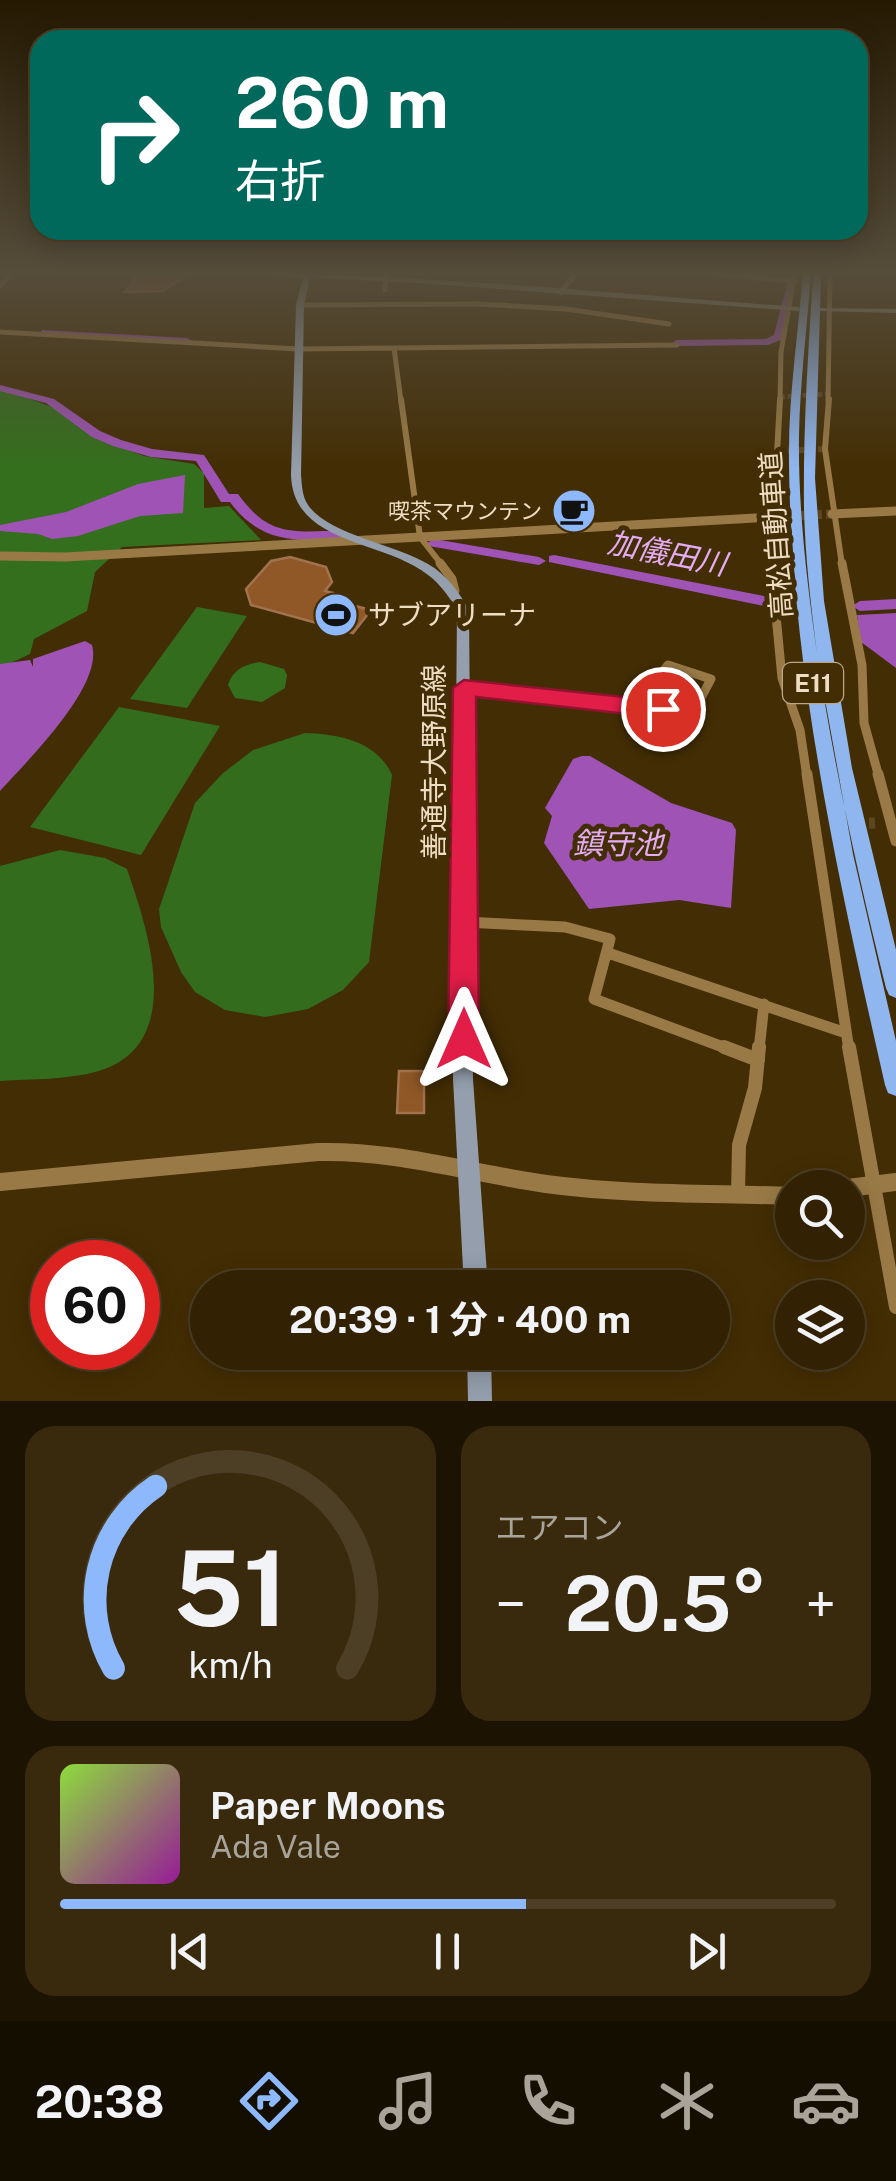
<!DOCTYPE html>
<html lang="ja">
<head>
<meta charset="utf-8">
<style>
	:root { --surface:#322203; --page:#3a2a0d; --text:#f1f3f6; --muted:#a8a49a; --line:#4d3f25; --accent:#8db9fc }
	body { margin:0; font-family:"Public Sans","Noto Sans JP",sans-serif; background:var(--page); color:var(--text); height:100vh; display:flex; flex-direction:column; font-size:38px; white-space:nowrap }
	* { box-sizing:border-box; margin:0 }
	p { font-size:32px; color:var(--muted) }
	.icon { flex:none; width:55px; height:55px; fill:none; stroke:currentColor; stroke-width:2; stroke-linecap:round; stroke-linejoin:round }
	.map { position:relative; height:1401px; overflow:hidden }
	.panel { display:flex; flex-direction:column; gap:25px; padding:25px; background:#1c1302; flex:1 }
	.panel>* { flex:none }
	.top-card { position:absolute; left:30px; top:30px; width:838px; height:210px; border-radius:30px; box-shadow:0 5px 25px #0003,0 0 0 2px var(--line); background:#00695c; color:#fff; overflow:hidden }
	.controls { position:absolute; left:775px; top:1170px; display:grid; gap:20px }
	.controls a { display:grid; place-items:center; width:90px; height:90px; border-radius:50%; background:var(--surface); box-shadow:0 5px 25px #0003,0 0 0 2px var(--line); font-size:50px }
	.speed { position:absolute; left:30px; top:1240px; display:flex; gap:20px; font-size:50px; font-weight:700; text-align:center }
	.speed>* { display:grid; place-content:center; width:130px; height:130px; border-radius:50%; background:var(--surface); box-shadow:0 5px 25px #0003,0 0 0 2px var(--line); line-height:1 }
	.speed .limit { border:15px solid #d22; background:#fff; color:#111 }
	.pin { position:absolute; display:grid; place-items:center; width:85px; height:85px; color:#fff; margin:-42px; border:5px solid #fff; border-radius:50%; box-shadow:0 2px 10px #0007 }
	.me { position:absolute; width:110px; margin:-55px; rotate:0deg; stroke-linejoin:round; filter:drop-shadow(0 0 8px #0008) }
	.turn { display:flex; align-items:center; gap:35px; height:210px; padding:0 40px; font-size:45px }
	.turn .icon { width:130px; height:130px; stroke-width:2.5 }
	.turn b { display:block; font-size:70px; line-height:85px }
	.big { font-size:75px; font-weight:700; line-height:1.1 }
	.panel .widget { flex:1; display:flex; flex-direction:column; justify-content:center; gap:15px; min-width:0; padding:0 35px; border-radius:30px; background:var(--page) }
	.panel .dial { align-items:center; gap:0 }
	.dial svg { height:260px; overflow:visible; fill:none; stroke:var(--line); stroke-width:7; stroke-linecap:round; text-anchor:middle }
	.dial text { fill:var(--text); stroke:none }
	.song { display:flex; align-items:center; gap:30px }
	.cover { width:120px; height:120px; border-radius:15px; background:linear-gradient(135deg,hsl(90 70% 55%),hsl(300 70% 35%)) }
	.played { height:10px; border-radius:5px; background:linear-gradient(90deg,var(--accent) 60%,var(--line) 60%) }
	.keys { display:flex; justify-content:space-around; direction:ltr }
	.heat { display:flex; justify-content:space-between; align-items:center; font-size:55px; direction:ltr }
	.panel .tiles { flex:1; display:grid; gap:25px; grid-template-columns:1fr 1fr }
	.widget:last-child { grid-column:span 2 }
	.trip { position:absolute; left:190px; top:1270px; width:540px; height:100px; border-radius:50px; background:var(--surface); box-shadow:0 5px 25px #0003,0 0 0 2px var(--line); font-weight:700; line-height:100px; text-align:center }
	.tab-bar { display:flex; height:160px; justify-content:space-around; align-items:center; background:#140e01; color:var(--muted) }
	.tab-bar .icon { width:70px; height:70px }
	.tab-bar .selected { color:var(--accent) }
	.tab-bar b { font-size:45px; color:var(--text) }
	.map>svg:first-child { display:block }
	.green { fill:#326c1c }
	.forest { fill:#346f1d }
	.water { fill:#9f53b5 }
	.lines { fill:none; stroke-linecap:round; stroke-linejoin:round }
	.river { fill:#9f53b5; fill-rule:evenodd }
	.building { fill:#905827; stroke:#a1724e; stroke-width:2.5 }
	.minor-tunnel-far2 { stroke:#5d4721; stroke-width:5; stroke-dasharray:5 2.5; stroke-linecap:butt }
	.minor-tunnel-far1 { stroke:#5d4721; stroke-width:6; stroke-dasharray:6 4; stroke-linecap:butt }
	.minor-tunnel { stroke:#5d4721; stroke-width:11; stroke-dasharray:11 5; stroke-linecap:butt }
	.tertiary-tunnel { stroke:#5d4721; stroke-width:9; stroke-dasharray:9 4; stroke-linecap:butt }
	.minor-far4 { stroke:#997a47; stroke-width:5 }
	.minor-far3 { stroke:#997a47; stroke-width:6 }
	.minor-far2 { stroke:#997a47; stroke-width:9 }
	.minor-far1 { stroke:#997a47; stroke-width:11 }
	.minor { stroke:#997a47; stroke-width:14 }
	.tertiary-far2 { stroke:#997a47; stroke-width:6 }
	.tertiary-far1 { stroke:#997a47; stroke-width:9 }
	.tertiary { stroke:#997a47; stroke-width:18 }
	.secondary { fill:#968c7a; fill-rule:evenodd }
	.primary { fill:#949eac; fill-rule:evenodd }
	.motorway { fill:#90b6f0; fill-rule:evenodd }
	.route { fill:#e11d48; stroke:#92132f; stroke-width:2.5 }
	.labels { text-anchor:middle; stroke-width:10; stroke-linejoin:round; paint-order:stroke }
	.far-poi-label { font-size:22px; fill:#eeddc3; stroke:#432d04; text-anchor:end }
	.shield { fill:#432d04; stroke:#bba88a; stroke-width:2.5 }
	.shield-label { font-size:25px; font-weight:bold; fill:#eeddc3 }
	.street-label { font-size:28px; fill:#eeddc3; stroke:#432d04 }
	.poi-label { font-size:28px; fill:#eeddc3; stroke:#432d04; text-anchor:start }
	.water-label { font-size:30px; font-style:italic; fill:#e4acf4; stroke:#432d04 }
</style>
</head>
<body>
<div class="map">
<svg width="896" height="1401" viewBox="0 0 896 1401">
	<rect width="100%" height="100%" fill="#432d04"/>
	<path class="green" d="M197 607 247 616 187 708 130 699Z
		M119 707 220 726 141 855 30 827Z
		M305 733C338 734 377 741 392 775L369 962 343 990 308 1009 265 1017 225 1010 195 992 181 972 161 927 159 909 195 803 222 774 253 750Z
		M60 850 105 858 127 869C148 930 187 1044 99 1071 68 1080 32 1079 0 1081V866Z"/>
	<path class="forest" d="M0 388 58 409 93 437 144 456 194 464 204 473V508L229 506 261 540 122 547 95 572 87 611 34 639 30 654 0 668Z
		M260 662 284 669 287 675 285 688 262 702 235 698 228 685C232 670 245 664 260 662Z"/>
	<path class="water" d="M185 475 183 513 140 516 78 536 52 539 38 534 0 531V525L66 512 138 484Z
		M896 613V668L861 642 857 615Z
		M85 641 92 645C104 686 27 761 0 791V664L30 660 33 667V659Z
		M582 756H590L671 803 732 823 736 830 731 908 679 900 589 909 544 843 552 816 545 808 573 759Z"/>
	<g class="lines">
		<path class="river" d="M788 280 796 282 783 339 768 345 677 346 672 343 677 340 766 339 774 335Z
			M41 330 187 338 192 341 187 344 45 335 41 334Z
			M0 385 54 399 100 431 121 440 152 449 204 455 229 494H238C263 528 281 533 323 531 333 531 338 530 346 535 337 541 326 540 315 540 278 541 252 532 230 502H221L196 461 151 457 113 446 92 437 46 403 0 391Z
			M434 539 539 557 546 561 539 565 429 546 427 543Z
			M554 555 769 597 777 602 769 607 549 562V556Z
			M896 599V609L860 611 852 606 860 601Z"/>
	</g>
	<path class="building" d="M139 273H190L163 291 125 292Z
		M290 557 326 567 332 582 325 591 333 593 328 599 371 610 353 633 251 605 246 589 271 561Z
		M399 1071H424V1113H397Z"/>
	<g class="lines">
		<path class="minor-tunnel-far2" d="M780 397 828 394"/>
		<path class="minor-tunnel-far1" d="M778 451 825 449"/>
		<path class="minor-tunnel" d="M853 824 875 823"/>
		<path class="tertiary-tunnel" d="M774 517 832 514"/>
		<path class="minor-far4" d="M707 273 795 281
			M0 286 11 273
			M385 290 387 273
			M300 305 479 304 566 309 669 324
			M0 332 299 349 677 345
			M394 348 401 401
			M780 401 781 352 795 273
			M828 401 830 273"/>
		<path class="minor-far3" d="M401 399 420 537 442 565
			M829 399 825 449 842 565
			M771 565 780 399"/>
		<path class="minor-far2" d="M440 563 452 579 455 591
			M771 563 782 678 800 730 807 777
			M842 563 862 665 864 723 879 777
			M464 688 693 713 711 679 668 665 634 706"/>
		<path class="minor-far1" d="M807 774 849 1050
			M878 774 896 841
			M464 922 565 927 610 939 594 999 731 1050
			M608 953 846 1033
			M759 1050 764 1004"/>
		<path class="minor" d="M724 1047 758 1060
			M849 1047 896 1307
			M738 1194 739 1145 755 1088 759 1047"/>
		<path class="tertiary-far2" d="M561 292 576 273"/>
		<path class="tertiary-far1" d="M832 514 896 511
			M0 556 65 557 774 517"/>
		<path class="tertiary" d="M0 1182 318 1152C396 1150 469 1173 546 1184 627 1195 710 1193 792 1196
			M848 1188 896 1182"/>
		<path class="secondary" d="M227 273C418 273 608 293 798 307L801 309 798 311 418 283Z
			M820 308 896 309V313L818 311V309Z"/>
		<path class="primary" d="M304 273H311L304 305 301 475C302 485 302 496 308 505 327 534 397 545 428 564 447 575 458 591 469 610L473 1079 488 1288H464L453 1079 457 610C447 593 437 580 421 570 376 540 293 542 291 475L296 305Z
			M467 1352H491L492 1401H468Z"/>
		<path class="motorway" d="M803 273H811C807 328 800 382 799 436 798 509 807 582 817 654 811 605 805 557 804 508 803 431 808 354 813 277L817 275 821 277 815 478 824 601 852 768 896 950V998L889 995 886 988C859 880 835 771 818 661L853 854 896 1041V1096L888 1093 885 1085C839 881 791 673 789 463 788 399 798 336 803 273Z"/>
	</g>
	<linearGradient id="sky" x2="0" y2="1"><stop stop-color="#251902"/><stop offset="0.58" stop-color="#554c3a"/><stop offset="1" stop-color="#554c3a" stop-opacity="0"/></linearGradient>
	<rect width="896" height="469" fill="url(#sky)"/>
	<path class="route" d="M464 680 663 701 675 709 663 718 476 697 479 1039 475 1050 464 1055 452 1050 448 1039 453 688Z"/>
	<defs>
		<symbol id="cafe-disc" viewBox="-11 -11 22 22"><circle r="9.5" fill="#8db9fc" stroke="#432d04"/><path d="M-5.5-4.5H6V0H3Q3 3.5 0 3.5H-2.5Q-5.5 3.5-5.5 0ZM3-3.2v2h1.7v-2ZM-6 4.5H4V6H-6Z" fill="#111"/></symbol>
		<symbol id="stadium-disc" viewBox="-11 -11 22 22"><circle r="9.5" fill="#8db9fc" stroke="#432d04"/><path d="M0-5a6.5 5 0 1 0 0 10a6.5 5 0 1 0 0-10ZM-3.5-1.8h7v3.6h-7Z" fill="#111"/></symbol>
	</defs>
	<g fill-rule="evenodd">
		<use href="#cafe-disc" x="549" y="486" width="50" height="50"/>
		<use href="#stadium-disc" x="311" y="590" width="50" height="50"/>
	</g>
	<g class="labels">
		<g class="far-poi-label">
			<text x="542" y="519">喫茶マウンテン</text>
		</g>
		<rect class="shield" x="783" y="663" width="60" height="40" rx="8"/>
		<g class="shield-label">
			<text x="813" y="692">E11</text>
		</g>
		<g class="street-label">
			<text transform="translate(776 535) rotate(-94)" y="10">高松自動車道</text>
			<text transform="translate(434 762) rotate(-90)" y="10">善通寺大野原線</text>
		</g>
		<g class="poi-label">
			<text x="368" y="625">サブアリーナ</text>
		</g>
		<g class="water-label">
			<text transform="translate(667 554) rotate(11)" y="10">加儀田川</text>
			<text x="618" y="854">鎮守池</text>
		</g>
	</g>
</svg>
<div class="controls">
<a><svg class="icon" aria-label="search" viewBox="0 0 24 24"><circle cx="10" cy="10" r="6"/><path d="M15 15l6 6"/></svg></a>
<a><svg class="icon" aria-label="layers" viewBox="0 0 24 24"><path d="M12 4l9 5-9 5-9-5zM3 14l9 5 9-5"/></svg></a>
</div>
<div class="speed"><div class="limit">60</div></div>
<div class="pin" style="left:663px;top:709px;background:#d93025"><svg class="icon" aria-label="arrive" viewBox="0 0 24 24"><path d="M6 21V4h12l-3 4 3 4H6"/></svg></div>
<svg class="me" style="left:464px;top:1039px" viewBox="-20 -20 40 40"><path d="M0-17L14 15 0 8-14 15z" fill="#e11d48" stroke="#fff" stroke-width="4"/></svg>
<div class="trip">20:39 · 1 分 · 400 m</div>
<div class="top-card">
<div class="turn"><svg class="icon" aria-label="right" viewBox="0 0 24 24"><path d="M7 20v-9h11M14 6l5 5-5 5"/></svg><div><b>260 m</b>右折</div></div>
</div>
</div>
<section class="panel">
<div class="tiles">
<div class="widget dial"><svg viewBox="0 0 100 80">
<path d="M14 69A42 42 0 1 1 86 69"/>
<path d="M14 69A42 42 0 0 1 27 13" stroke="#8db9fc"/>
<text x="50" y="56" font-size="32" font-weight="700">51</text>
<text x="50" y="72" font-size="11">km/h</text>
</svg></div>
<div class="widget"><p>エアコン</p>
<div class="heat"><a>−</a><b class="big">20.5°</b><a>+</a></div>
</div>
<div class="widget">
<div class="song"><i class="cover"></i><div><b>Paper Moons</b><p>Ada Vale</p></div></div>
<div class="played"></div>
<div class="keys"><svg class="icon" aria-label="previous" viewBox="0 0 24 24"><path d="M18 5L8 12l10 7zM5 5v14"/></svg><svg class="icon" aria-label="pause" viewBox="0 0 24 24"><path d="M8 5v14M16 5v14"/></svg><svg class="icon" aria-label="next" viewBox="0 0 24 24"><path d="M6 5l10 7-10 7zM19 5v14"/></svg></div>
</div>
</div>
</section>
<nav class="tab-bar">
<b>20:38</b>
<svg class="icon selected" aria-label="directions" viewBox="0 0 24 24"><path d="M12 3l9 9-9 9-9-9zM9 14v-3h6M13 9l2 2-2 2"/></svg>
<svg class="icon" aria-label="music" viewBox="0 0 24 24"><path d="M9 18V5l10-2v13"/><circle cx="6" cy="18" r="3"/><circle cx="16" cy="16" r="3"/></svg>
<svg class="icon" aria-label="phone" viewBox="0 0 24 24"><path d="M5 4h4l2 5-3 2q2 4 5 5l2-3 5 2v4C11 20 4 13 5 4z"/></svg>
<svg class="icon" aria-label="climate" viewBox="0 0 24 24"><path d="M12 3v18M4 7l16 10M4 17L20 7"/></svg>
<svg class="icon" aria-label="car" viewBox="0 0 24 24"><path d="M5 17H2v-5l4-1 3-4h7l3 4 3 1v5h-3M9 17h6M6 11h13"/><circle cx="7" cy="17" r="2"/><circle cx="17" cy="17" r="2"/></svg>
</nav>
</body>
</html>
